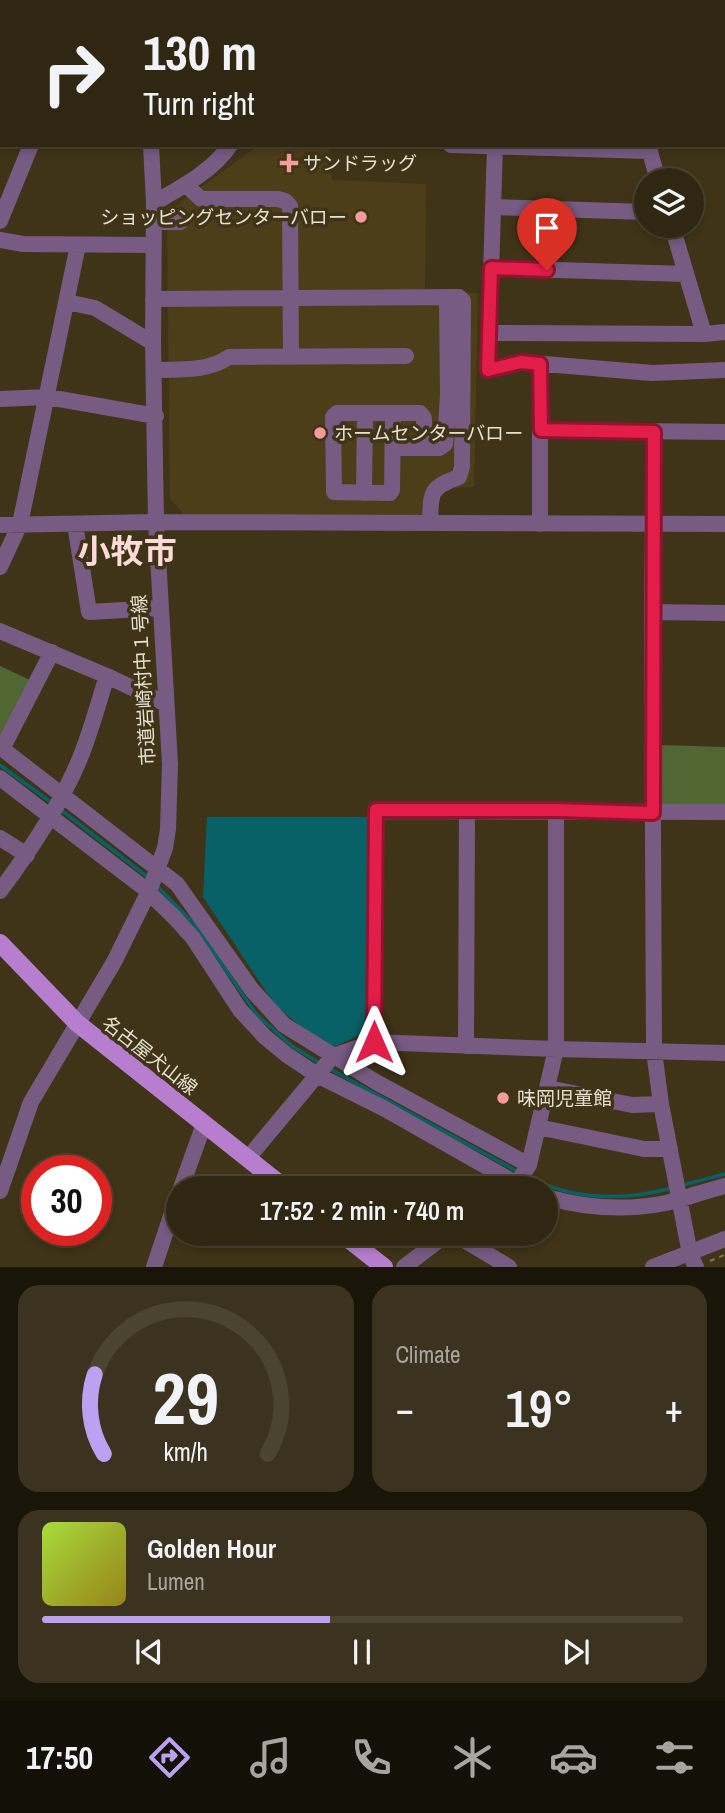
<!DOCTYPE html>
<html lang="en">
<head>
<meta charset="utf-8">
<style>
	:root { --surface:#2f2711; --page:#3b331f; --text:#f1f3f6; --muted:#a7a59f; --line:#4a4431; --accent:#bca0f2 }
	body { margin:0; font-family:"Archivo Narrow","Noto Sans JP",sans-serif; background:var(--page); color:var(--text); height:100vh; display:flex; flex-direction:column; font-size:26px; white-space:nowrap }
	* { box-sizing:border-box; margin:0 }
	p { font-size:23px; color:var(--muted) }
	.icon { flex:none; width:38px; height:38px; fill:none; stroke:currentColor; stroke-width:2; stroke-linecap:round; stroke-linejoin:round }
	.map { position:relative; height:1267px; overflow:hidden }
	.panel { display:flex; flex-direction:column; gap:18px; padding:18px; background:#1a1509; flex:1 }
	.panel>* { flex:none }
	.hud { position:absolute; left:0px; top:0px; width:726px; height:147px; box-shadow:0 4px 10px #0003,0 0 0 2px var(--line); background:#2f2711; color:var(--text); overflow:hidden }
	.buttons { position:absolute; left:634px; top:168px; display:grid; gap:14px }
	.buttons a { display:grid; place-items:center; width:70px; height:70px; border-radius:50%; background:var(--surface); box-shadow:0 4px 10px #0003,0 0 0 2px var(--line); font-size:35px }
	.speed { position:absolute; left:21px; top:1155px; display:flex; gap:14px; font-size:35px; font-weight:700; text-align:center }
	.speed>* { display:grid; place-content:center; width:91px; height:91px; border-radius:50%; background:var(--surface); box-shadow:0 4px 10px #0003,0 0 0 2px var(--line); line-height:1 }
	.speed .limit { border:10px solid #d22; background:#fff; color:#111 }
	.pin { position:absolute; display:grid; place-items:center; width:60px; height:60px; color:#fff; margin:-72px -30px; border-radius:50% 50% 50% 0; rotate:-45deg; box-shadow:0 0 7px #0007 }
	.pin .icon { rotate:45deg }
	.me { position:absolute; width:77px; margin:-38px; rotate:0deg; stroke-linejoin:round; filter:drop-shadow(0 0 5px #0008) }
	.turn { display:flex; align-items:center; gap:24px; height:147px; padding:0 28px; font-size:32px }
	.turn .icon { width:91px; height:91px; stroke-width:2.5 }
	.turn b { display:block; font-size:49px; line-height:60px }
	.big { font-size:52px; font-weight:600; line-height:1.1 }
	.panel .card { flex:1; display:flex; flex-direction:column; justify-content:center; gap:10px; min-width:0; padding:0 24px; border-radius:21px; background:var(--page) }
	.panel .dial { align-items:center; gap:0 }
	.dial svg { height:182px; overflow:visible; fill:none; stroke:var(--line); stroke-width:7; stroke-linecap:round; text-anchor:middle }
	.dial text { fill:var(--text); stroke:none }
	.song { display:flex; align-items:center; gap:21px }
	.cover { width:84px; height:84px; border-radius:10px; background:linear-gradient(135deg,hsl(80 70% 55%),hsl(50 70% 35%)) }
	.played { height:7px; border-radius:4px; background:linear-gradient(90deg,var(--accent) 45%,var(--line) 45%) }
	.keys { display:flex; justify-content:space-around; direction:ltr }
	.heat { display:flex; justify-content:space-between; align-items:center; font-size:38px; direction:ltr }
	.panel .tiles { flex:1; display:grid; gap:18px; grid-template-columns:1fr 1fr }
	.card:last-child { grid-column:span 2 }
	.trip { position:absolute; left:166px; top:1176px; width:392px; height:70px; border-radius:35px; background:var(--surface); box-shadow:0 4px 10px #0003,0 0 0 2px var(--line); font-weight:600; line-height:70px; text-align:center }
	.tab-bar { display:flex; height:112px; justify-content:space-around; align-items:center; background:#131007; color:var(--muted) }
	.tab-bar .icon { width:49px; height:49px }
	.tab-bar .current { color:var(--accent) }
	.tab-bar b { font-size:32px; color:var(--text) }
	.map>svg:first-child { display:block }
	.built { fill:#4b3e18 }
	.green { fill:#506633 }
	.water { fill:#086166 }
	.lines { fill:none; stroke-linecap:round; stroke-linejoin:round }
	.stream { stroke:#086166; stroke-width:3.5 }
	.path { stroke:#7f765d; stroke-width:2; stroke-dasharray:5 5; stroke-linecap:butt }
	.minor { stroke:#775b83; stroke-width:16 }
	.major { stroke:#b77ecf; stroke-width:18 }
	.route-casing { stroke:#92132f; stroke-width:18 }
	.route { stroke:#e11d48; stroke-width:12 }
	.poi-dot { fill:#f59b98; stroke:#3f3417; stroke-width:2.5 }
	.labels { text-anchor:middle; stroke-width:7; stroke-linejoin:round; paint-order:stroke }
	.poi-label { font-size:19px; fill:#e6e0cf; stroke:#3f3417; text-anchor:start }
	.street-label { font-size:19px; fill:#e6e0cf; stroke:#3f3417 }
	.town-label { font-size:33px; font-weight:bold; fill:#fedbd8; stroke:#3f3417 }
</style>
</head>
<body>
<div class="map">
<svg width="725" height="1267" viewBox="0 0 725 1267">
	<rect width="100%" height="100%" fill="#3f3417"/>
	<path class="built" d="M259 145H328L332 180 426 184 425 291 478 293 474 487 440 488 438 516 184 514 170 499 167 214 175 206Z"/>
	<path class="green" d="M0 666 30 680 0 740Z
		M660 745 725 747V807L661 806 658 802Z"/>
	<path class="water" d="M207 817H368L367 1032 331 1048 313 1037 275 1005 203 897Z"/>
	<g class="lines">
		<path class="stream" d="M0 765 52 803
			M61 810 149 878
			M157 886 194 924 257 1015 292 1046 321 1064
			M330 1069 520 1173
			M527 1176C573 1201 623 1201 672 1188
			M683 1185 725 1174"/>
		<path class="path" d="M710 1261 724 1255"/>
		<path class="minor" d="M5 0 10 2
			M144 0V2
			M325 2 347 0
			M373 2V0
			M435 2V0
			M498 2V0
			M566 2V0
			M724 75H725
			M724 123 725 125
			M451 145 650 151
			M495 145 488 370 521 362 652 373 725 370
			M648 145 658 180
			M186 185 201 199H278L285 201 290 206 291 357
			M154 203C180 188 213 171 230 145
			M493 207 646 212
			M0 221 31 145
			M154 222H180
			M672 226 704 334
			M0 240 23 244 154 245
			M491 268 686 274
			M153 299 459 297 463 301 462 467 459 477C429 488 431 492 430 523
			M67 302 95 308 153 343
			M490 333 704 334 725 332
			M540 364V524
			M154 370C180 369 207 372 229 357L406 356
			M0 399 48 397 156 416
			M393 413 392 490 390 493 334 492 333 417 337 413H420L424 418V448
			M541 430 725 432
			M654 432 652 612 654 1051 661 1104 690 1254 696 1267
			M393 448H439L445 444 448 394 447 298
			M364 493 365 413
			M75 524 89 612 160 608
			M0 525 156 522 725 524
			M0 567 20 524 78 245
			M652 612 725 613
			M0 631 107 676 166 704
			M0 747 177 884 252 990 284 1025 376 1082 529 1165
			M2 749 52 652
			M0 778 144 888 175 918 193 938 240 1010 265 1037 287 1055 317 1075 385 1109 524 1188
			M0 838 27 855
			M0 891C30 851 58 809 78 763 90 735 98 704 107 676
			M374 1042 376 811 725 812
			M466 1046 467 810
			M548 1088 632 1105 661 1104
			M538 1127 644 1149H670
			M248 1158 333 1056 374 1042 556 1049 725 1053
			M181 1188 204 1124
			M510 1188 517 1183 529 1165 556 1049V810
			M0 1191 31 1102 114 962 150 889 165 848 168 829 170 764 156 522 153 343 154 203 151 145
			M546 1197C585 1208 626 1211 666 1203 686 1198 705 1191 725 1186
			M454 1234 509 1267
			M154 1267 178 1195
			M404 1267 447 1234
			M653 1267 725 1239"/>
		<path class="major" d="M0 943 77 1023 285 1188
			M342 1234 384 1267"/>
	</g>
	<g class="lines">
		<defs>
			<path id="route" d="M374 1042 376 810H556L653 813 654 432 541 430 540 364 521 362 488 370 491 268 547 270"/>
		</defs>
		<use href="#route" class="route-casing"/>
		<use href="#route" class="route"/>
	</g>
	<g class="poi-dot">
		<path d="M285.5 152.5h7v7h7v7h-7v7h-7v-7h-7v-7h7z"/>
		<circle cx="361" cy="217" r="7"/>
		<circle cx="320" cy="433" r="7"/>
		<circle cx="503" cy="1098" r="7"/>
	</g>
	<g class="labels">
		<g class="poi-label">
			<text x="303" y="170">サンドラッグ</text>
			<text x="347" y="224" text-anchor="end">ショッピングセンターバロー</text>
			<text x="334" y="440">ホームセンターバロー</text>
			<text x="517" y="1105">味岡児童館</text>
		</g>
		<g class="street-label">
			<text transform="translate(143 680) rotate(-93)" y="7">市道岩崎村中１号線</text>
			<text transform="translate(150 1055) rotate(38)" y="7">名古屋犬山線</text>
		</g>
		<g class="town-label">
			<text x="127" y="563">小牧市</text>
		</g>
	</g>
</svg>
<div class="buttons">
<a><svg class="icon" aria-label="layers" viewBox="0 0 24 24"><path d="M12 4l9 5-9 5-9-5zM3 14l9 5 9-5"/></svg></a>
</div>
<div class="speed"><div class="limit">30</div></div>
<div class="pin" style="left:547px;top:270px;background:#d93025"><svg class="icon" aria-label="arrive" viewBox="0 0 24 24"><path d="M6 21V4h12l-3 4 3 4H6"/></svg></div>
<svg class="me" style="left:374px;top:1042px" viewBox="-20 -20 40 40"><path d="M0-17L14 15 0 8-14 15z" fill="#e11d48" stroke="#fff" stroke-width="4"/></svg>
<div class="trip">17:52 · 2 min · 740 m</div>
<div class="hud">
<div class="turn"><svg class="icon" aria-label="right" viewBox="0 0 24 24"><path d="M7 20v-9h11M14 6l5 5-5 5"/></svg><div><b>130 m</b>Turn right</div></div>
</div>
</div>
<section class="panel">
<div class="tiles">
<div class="card dial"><svg viewBox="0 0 100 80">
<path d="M14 69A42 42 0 1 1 86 69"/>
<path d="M14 69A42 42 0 0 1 10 34" stroke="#bca0f2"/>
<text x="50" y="56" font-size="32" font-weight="700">29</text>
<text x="50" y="72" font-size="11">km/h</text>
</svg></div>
<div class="card"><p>Climate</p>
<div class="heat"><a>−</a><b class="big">19°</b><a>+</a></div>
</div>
<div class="card">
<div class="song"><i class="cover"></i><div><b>Golden Hour</b><p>Lumen</p></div></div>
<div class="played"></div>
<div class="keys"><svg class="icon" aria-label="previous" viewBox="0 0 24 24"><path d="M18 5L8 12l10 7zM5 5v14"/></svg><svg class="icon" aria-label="pause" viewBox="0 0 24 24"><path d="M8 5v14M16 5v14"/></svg><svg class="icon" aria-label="next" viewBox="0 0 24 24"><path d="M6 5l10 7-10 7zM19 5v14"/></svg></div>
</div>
</div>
</section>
<nav class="tab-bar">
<b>17:50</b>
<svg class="icon current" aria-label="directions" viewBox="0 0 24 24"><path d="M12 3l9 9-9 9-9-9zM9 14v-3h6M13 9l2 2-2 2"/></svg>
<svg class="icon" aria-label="music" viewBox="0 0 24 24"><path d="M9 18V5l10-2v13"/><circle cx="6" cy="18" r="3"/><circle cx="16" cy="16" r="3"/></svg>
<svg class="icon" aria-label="phone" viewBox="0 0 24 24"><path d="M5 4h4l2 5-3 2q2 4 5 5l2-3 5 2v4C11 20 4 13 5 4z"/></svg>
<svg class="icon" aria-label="climate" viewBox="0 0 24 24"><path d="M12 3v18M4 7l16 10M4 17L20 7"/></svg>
<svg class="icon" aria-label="car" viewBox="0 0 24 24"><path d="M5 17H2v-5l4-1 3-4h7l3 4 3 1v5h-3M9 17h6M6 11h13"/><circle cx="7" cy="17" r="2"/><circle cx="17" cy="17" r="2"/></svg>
<svg class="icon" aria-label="filters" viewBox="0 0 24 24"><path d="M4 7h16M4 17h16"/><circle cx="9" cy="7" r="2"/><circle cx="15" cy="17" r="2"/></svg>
</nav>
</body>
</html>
